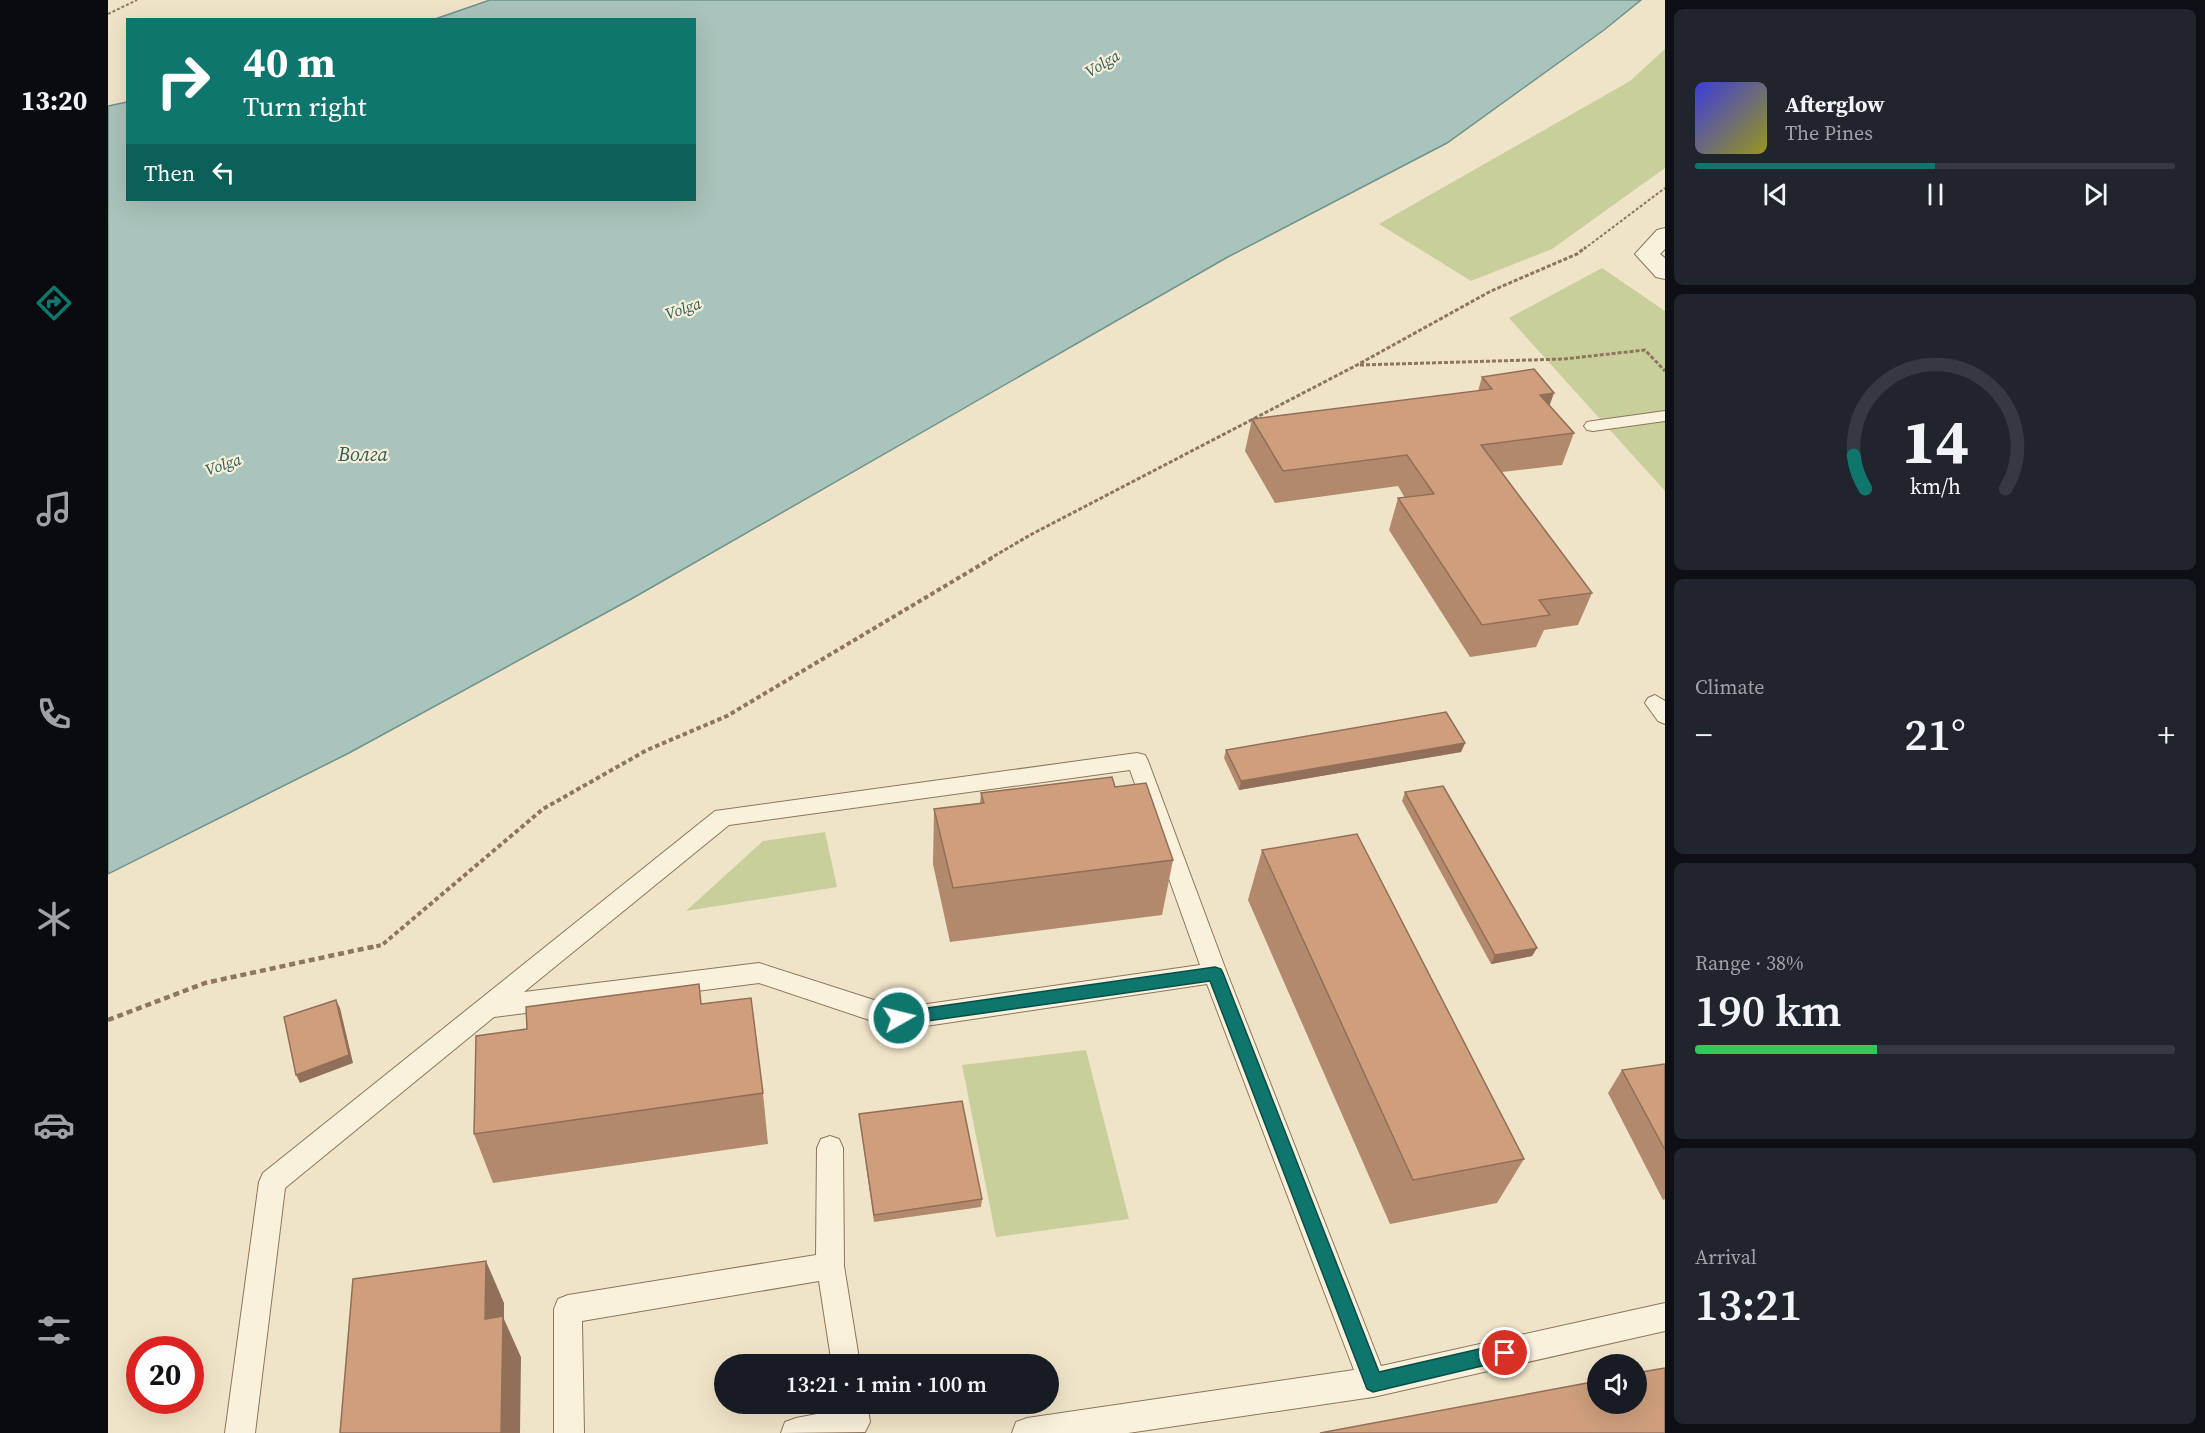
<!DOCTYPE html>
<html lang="en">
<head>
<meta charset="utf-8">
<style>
	:root { --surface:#171b24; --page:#20242c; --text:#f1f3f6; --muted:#9ea1a6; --line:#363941; --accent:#0f766e }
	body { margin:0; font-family:"Source Serif 4",serif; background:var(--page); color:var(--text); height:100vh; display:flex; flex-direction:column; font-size:22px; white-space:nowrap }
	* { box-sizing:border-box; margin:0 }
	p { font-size:20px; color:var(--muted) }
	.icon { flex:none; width:33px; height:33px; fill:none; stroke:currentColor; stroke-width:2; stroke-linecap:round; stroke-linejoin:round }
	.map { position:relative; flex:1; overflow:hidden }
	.details { display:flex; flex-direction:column; gap:9px; padding:9px; background:#0d0f14; width:540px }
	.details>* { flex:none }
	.top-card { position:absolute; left:18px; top:18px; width:570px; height:183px; border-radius:0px; box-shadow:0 6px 24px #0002; background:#0f766e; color:#fff; overflow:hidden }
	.controls { position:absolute; left:1479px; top:1354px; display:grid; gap:12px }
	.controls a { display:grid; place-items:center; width:60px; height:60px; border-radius:50%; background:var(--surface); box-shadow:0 6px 24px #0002; font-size:30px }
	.speed { position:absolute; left:18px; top:1336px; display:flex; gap:12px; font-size:30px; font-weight:700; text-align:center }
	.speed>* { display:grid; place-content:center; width:78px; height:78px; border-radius:50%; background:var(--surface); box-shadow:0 6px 24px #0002; line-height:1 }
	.speed .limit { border:9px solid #d22; background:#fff; color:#111 }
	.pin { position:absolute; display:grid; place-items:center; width:51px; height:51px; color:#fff; margin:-26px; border:3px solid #fff; border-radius:50%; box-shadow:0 2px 6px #0007 }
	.me { position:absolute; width:66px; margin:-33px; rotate:82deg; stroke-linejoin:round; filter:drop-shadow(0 0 4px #0008) }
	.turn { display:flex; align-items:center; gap:21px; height:126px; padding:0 18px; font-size:27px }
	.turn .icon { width:78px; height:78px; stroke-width:2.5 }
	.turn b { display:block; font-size:42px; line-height:51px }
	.then { display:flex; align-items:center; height:57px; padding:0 18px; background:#0003; gap:12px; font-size:22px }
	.big { font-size:45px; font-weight:600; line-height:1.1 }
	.details .tile { flex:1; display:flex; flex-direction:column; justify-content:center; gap:9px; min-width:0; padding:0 21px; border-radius:9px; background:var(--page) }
	.details .dial { align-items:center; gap:0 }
	.dial svg { height:156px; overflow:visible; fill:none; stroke:var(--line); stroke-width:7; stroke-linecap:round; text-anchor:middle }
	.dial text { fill:var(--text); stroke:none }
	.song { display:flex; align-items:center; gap:18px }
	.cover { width:72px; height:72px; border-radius:9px; background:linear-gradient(135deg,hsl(240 70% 55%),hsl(60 70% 35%)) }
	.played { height:6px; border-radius:3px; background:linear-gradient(90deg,var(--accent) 50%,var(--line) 50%) }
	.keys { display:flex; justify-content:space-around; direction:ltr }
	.heat { display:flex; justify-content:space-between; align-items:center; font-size:33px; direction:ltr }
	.charge { height:9px; border-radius:4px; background:linear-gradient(90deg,#34c759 38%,var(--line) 0) }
	.trip { position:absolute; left:606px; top:1354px; width:345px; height:60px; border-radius:30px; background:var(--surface); box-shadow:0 6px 24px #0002; font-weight:600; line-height:60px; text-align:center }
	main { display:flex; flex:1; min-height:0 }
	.tabs { display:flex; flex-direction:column; width:108px; justify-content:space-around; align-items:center; background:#090b0e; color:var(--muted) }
	.tabs .icon { width:42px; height:42px }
	.tabs .selected { color:var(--accent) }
	.tabs b { font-size:27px; color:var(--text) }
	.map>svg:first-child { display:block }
	.green { fill:#c9cf9b }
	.water { fill:#a9c4bc; stroke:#6f938a; stroke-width:1.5 }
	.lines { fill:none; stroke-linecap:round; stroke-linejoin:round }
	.service-casing { stroke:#8d765c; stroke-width:2 }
	.minor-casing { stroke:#8d765c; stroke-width:2 }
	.path-far3 { stroke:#8d765c; stroke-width:2; stroke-dasharray:3 2; stroke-linecap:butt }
	.path-far2 { stroke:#8d765c; stroke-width:3; stroke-dasharray:4 2; stroke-linecap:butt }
	.path-far1 { stroke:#8d765c; stroke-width:4; stroke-dasharray:4.5 3; stroke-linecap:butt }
	.path { stroke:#8d765c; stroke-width:4.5; stroke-dasharray:6 4; stroke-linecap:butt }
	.service { fill:#faf1dc; fill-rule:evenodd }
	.minor { fill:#faf1dc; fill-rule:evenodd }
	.wall { fill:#b2896c }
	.shaded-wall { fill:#916f58 }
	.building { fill:#cf9f7d; stroke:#916f58; stroke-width:1.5 }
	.route { fill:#0f766e; stroke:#0a4d48; stroke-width:1.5 }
	.labels { text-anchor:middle; stroke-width:4.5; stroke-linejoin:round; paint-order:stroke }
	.far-water-label { font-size:16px; font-style:italic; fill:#2f5d5a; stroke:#f7eed8 }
	.water-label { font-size:20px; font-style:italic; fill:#2f5d5a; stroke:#f7eed8 }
</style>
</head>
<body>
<main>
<nav class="tabs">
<b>13:20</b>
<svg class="icon selected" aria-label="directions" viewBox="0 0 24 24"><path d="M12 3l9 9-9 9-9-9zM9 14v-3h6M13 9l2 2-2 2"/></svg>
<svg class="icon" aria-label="music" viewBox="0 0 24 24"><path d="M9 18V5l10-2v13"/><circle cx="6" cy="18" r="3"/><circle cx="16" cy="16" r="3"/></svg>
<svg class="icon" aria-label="phone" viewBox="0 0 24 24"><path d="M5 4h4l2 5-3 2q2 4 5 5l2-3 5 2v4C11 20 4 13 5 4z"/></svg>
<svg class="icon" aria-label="climate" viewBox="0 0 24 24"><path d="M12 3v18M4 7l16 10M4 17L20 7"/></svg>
<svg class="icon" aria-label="car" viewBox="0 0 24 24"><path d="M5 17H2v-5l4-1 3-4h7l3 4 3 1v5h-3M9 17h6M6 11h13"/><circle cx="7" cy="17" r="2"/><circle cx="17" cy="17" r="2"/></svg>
<svg class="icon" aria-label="filters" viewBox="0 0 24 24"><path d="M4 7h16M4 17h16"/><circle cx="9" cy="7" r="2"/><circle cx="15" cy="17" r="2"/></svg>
</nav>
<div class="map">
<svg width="1557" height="1433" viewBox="0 0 1557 1433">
	<rect width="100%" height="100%" fill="#f0e4c8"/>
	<path class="green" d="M1557 49V168L1444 249 1363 281 1271 224 1522 81Z
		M1494 268 1557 311V491L1401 318Z
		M717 832 729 887 578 911 655 841Z
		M978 1050 1021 1219 888 1237 854 1065Z"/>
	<path class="water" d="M382 0H1533L1496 30 1339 143 1118 258 525 598 241 753 0 874V106L19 102 20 200H586V20L327 19Z"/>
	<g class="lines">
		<defs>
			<path id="service" d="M1557 411V421L1485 431 1479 430 1476 426 1479 422 1485 421Z
				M1547 695 1557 701V724L1550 721 1537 703 1540 698Z
				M1029 753 1037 755 1040 761 1119 973 1273 1366 1557 1303V1331L1265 1397 1020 1433H904L908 1422 919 1418 1246 1370 1099 984 791 1030 651 983 386 1017 177 1188 147 1433H117L151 1182 155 1173 607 811ZM1022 770 1092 965 791 1008 651 963 416 992 621 825Z
				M722 1136 731 1139 735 1148 736 1266 752 1365H724L711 1281 474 1321 476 1433H446V1309L450 1299 460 1295 708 1255 709 1148 713 1139Z
				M729 1404H759L762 1422 757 1432 673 1433 677 1422 688 1418 730 1410Z"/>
			<path id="minor" d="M1557 228V249L1552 254 1557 258V279L1548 277 1527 254 1549 230Z"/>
		</defs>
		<use href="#service" class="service-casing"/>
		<use href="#minor" class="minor-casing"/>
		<path class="path-far3" d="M0 14 29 0
			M1476 249 1557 188"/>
		<path class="path-far2" d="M1252 365 1456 359 1537 350 1557 371
			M881 559 924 534 1249 365 1383 291 1469 254 1478 247"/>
		<path class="path-far1" d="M261 948 274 945 435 809 539 750 619 716 884 558"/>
		<path class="path" d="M0 1020 97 983 268 946"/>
		<use href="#service" class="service"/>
		<use href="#minor" class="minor"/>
	</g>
	<path class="wall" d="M1374 377 1441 405 1466 433 1454 465 1394 472 1484 593 1470 625 1436 630 1428 647 1362 657 1281 530 1290 498H1297L1290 486 1167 503 1137 451 1144 419 1370 391Z
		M1357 743 1353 752 1131 790 1116 758 1118 750Z
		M1007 787 1065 860 1054 915 842 942 825 864 826 809 872 803 873 793Z
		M1297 792 1429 948 1424 956 1383 964 1294 801Z
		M1154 850 1416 1159 1389 1203 1282 1224 1140 900Z
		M594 1004 655 1093 660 1144 385 1183 366 1134Z
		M1557 1064V1199L1555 1200 1500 1093 1514 1070Z
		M751 1114 874 1199 873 1207 766 1222 752 1122Z"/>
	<path class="shaded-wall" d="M1446 393 1435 424 1432 395Z
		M1357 743 1353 752 1131 790 1133 781Z
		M1429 948 1424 956 1383 964 1387 955Z
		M228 1000 232 1008 245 1063 192 1083 188 1075Z
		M378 1261 396 1303V1319L413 1357 412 1433H393L377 1319Z"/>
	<path class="building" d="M1426 369 1446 393 1432 395 1466 433 1373 445 1484 593 1431 600 1442 615 1374 625 1290 498 1326 494 1299 455 1175 471 1144 419 1384 389 1374 377Z
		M1338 712 1357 743 1133 781 1118 750Z
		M1004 777 1007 787 1038 783 1065 860 845 888 826 809 876 803 873 793Z
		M1335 786 1429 948 1387 955 1297 792Z
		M1249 834 1416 1159 1305 1180 1154 850Z
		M591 984 593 1004 643 998 655 1093 366 1134 368 1036 419 1029 418 1007Z
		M228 1000 241 1055 188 1075 176 1017Z
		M1557 1064V1150L1514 1070Z
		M854 1101 874 1199 766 1215 751 1114Z
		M378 1261 377 1319 395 1316 393 1433H232L245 1279Z
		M1557 1368V1433H1212L1490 1381V1404H1528V1373Z"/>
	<path class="route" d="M1107 967 1113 969 1115 973 1271 1372 1397 1343 1403 1346 1406 1353 1403 1359 1265 1392 1259 1389 1102 981 791 1025 785 1023 783 1018 785 1014 791 1012Z"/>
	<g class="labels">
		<g class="far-water-label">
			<text transform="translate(994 63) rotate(-31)" y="6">Volga</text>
			<text transform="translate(575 308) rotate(-19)" y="6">Volga</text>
			<text transform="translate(115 464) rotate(-19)" y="6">Volga</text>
		</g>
		<g class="water-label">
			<text x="255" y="461">Волга</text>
		</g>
	</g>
</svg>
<div class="controls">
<a><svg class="icon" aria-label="sound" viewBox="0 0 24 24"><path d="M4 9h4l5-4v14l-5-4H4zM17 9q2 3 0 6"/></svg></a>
</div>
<div class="speed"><div class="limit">20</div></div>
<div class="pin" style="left:1397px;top:1353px;background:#d93025"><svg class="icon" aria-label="arrive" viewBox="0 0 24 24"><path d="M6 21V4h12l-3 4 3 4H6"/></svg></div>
<svg class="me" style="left:791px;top:1018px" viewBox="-20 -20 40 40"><circle r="17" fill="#0f766e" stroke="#fff" stroke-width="3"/><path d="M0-11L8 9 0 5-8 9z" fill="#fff"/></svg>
<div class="trip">13:21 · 1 min · 100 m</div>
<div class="top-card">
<div class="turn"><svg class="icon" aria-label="right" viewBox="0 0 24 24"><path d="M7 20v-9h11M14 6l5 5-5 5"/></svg><div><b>40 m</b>Turn right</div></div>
<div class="then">Then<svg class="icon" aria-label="left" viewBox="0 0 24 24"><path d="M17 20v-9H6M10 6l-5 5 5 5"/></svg></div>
</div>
</div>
<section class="details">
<div class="tile">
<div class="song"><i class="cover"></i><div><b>Afterglow</b><p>The Pines</p></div></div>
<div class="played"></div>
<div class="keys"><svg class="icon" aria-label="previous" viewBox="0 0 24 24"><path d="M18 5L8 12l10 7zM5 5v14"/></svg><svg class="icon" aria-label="pause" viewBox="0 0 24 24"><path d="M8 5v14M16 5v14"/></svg><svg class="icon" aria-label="next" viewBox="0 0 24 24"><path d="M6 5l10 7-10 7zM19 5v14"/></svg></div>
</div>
<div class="tile dial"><svg viewBox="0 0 100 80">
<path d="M14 69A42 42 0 1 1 86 69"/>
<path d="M14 69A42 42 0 0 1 8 52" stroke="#0f766e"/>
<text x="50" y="56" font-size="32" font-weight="700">14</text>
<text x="50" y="72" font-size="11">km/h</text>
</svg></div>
<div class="tile"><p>Climate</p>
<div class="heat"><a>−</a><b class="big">21°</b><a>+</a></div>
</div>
<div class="tile"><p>Range · 38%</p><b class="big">190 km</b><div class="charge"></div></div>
<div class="tile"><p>Arrival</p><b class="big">13:21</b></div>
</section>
</main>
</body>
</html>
